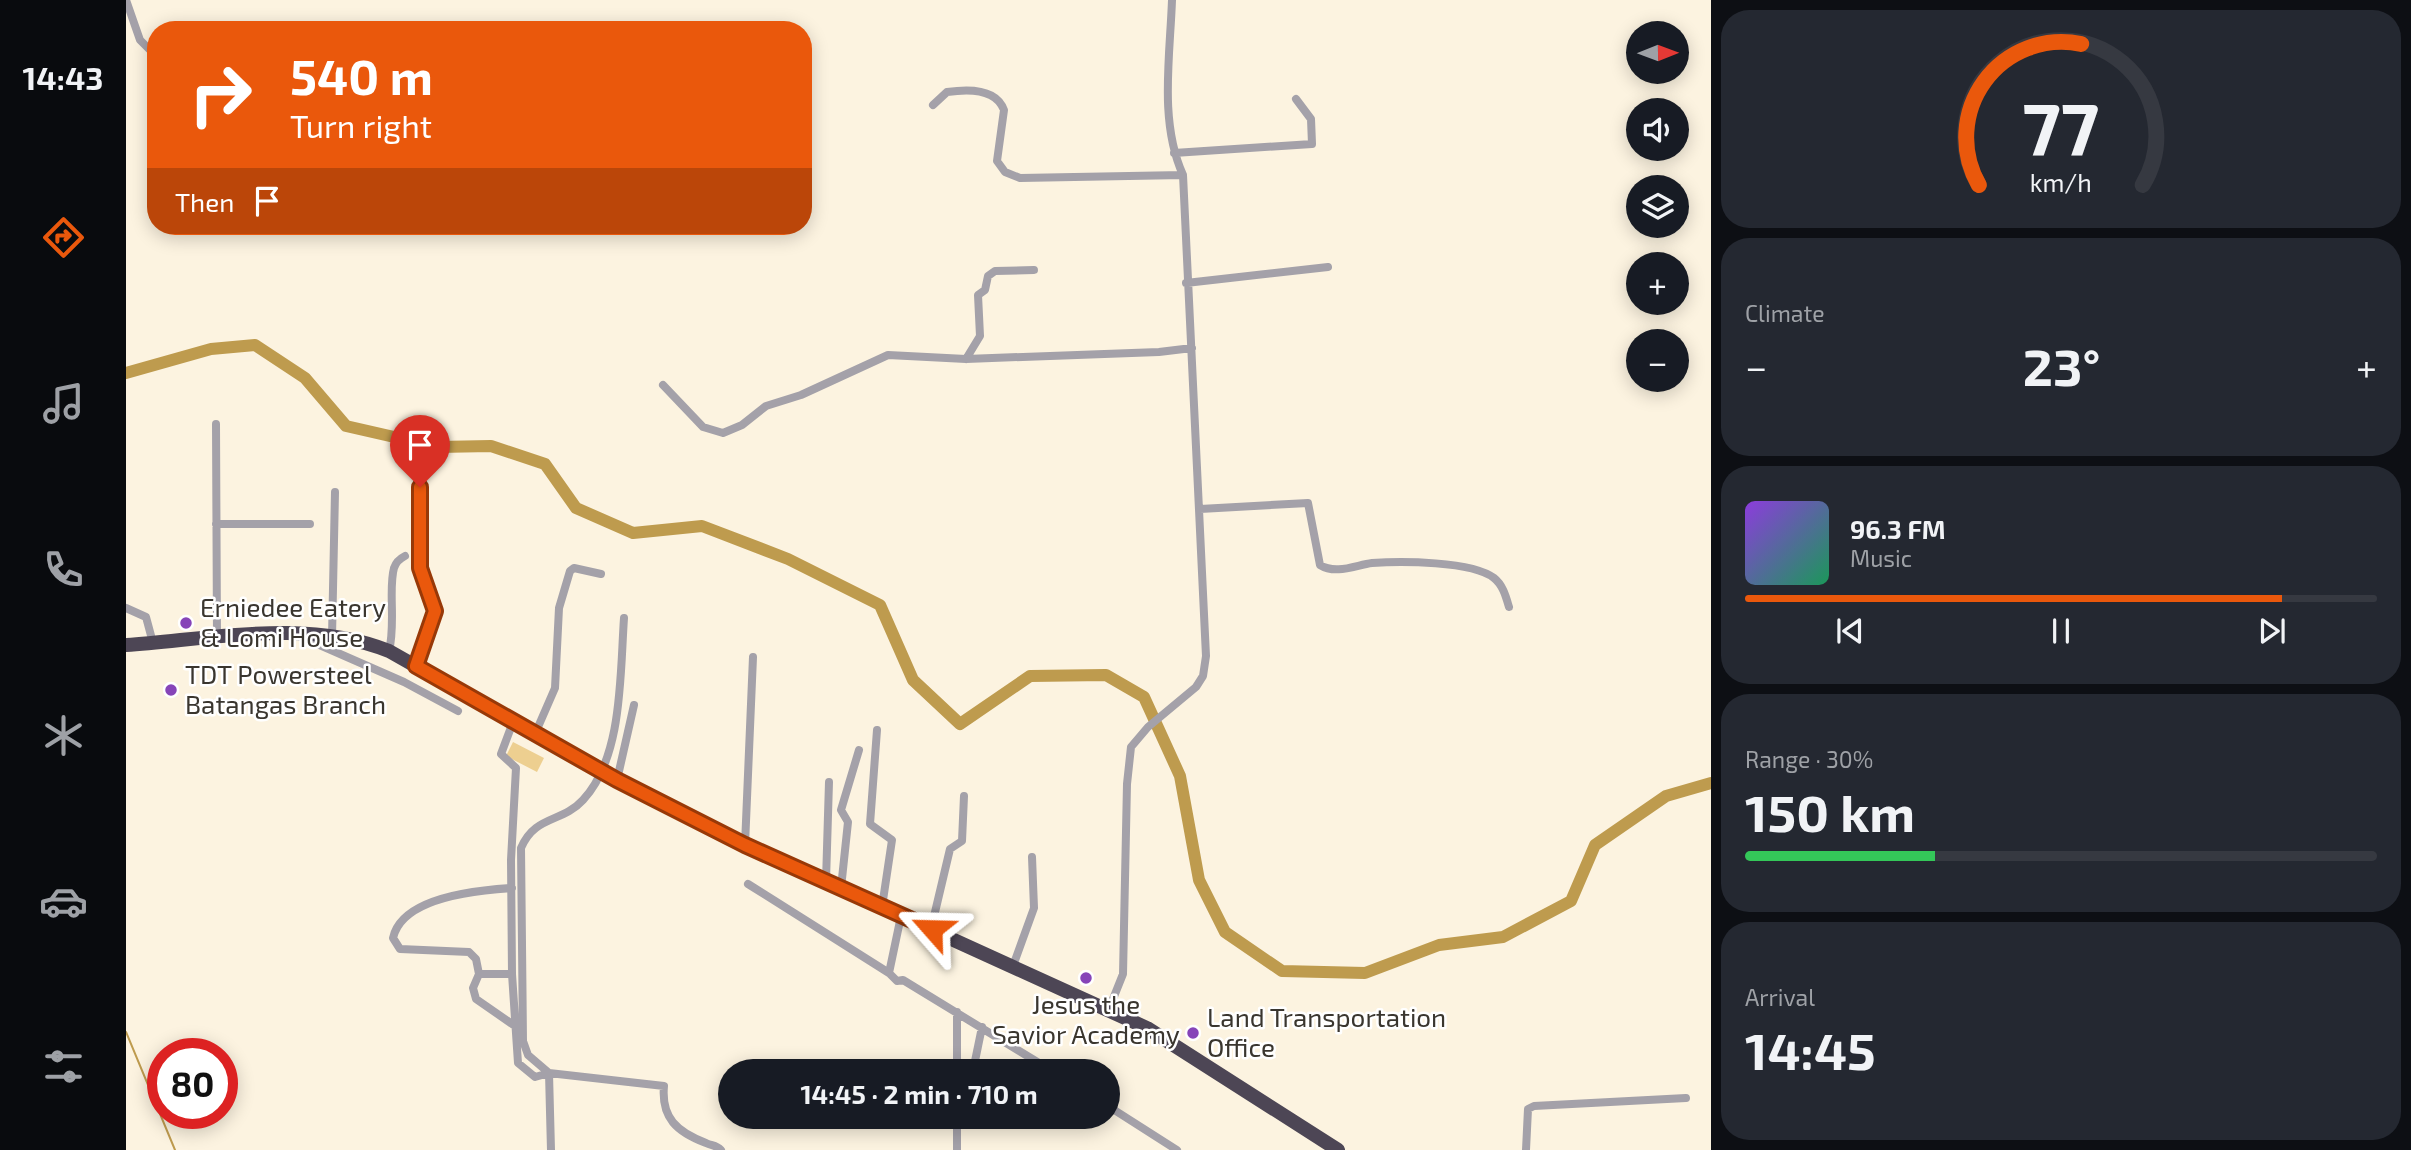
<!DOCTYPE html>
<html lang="en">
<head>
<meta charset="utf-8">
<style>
	:root { --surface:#171b24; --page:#242831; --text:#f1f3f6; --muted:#9ea1a6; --line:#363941; --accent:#ea580c }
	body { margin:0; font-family:"Exo 2",sans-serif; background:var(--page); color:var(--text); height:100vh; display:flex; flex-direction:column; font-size:26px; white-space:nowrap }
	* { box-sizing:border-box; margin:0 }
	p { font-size:23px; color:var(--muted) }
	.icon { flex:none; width:38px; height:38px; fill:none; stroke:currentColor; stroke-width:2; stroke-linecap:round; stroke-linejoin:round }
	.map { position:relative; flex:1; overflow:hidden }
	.panel { display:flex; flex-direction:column; gap:10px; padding:10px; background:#0d0f14; width:700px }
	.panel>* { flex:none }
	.guide { position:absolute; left:21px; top:21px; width:665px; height:214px; border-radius:28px; box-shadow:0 4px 18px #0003; background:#ea580c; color:#fff; overflow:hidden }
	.needle { width:46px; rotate:89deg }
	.buttons { position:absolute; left:1500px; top:21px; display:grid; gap:14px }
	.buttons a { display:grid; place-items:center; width:63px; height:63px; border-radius:50%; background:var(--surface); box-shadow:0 4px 18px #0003; font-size:35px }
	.speed { position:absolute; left:21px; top:1038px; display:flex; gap:14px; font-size:35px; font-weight:700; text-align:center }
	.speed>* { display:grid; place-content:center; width:91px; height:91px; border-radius:50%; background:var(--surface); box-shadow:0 4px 18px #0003; line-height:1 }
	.speed .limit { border:10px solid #d22; background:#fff; color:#111 }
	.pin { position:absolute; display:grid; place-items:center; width:60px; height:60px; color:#fff; margin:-72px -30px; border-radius:50% 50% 50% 0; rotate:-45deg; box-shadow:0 0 7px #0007 }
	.pin .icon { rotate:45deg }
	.me { position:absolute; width:77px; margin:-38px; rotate:295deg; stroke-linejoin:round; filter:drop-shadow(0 0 5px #0008) }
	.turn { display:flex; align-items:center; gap:24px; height:147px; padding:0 28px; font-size:32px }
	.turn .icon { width:91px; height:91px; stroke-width:2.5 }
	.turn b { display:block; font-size:49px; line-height:60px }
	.then { display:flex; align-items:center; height:66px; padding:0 28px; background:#0003; gap:14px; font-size:26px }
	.big { font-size:52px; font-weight:700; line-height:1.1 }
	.panel .card { flex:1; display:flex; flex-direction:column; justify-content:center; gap:10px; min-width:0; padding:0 24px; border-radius:28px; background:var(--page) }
	.panel .dial { align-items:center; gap:0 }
	.dial svg { height:182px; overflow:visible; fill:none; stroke:var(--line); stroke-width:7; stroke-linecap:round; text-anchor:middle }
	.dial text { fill:var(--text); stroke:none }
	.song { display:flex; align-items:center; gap:21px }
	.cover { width:84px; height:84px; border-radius:10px; background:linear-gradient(135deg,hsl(270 70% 55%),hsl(150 70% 35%)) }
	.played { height:7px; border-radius:4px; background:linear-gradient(90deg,var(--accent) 85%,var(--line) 85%) }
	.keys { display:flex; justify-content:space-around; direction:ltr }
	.heat { display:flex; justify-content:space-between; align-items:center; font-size:38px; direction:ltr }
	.charge { height:10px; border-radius:5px; background:linear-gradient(90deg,#34c759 30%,var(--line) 0) }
	.trip { position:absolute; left:592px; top:1059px; width:402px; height:70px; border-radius:35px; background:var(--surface); box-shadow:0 4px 18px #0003; font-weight:700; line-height:70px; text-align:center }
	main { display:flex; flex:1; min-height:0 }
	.dock { display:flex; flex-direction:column; width:126px; justify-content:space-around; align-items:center; background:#090b0e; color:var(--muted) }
	.dock .icon { width:49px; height:49px }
	.dock .on { color:var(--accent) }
	.dock b { font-size:32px; color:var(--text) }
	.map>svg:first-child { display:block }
	.green { fill:#edcf90 }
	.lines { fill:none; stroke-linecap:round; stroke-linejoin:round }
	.stream { stroke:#be9b4e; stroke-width:2 }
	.river { stroke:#be9b4e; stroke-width:12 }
	.street { stroke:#a4a1a9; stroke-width:8 }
	.highway { stroke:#4d4655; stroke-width:14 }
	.route-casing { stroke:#983908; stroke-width:18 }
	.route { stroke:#ea580c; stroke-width:12 }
	.poi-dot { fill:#8644b8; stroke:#fff; stroke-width:2.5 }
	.labels { text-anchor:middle; stroke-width:5; stroke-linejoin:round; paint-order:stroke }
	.poi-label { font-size:26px; fill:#3a362f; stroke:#fff; text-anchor:start }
</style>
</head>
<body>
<main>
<nav class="dock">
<b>14:43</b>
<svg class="icon on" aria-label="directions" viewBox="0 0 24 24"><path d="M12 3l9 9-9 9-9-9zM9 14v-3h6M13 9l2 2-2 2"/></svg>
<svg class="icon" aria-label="music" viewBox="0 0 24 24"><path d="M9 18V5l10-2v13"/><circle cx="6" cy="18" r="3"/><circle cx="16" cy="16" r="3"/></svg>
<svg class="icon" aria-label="phone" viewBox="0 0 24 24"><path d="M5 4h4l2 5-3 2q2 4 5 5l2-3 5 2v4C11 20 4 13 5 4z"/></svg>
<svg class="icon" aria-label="climate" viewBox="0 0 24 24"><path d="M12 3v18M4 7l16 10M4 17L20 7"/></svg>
<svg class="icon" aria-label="car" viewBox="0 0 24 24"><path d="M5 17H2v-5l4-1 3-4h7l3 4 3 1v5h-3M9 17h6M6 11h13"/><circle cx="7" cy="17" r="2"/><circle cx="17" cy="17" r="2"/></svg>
<svg class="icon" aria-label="filters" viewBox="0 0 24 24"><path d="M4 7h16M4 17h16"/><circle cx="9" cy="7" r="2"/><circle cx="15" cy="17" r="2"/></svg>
</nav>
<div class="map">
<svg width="1585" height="1150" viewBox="0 0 1585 1150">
	<rect width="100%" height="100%" fill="#fcf3e0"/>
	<path class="green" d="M387 742 418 758 411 772 380 756Z"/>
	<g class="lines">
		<path class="stream" d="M0 1032 49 1150"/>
		<path class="river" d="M0 373 85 349 129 345 179 378 220 426 312 447 365 446 419 464 450 508 507 533 576 526 662 559 754 605 787 680 834 724 904 676 980 675 1018 697 1054 776 1073 880 1099 932 1156 971 1239 973 1313 945 1377 937 1445 901 1469 845 1540 796 1585 783"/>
		<path class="street" d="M0 0 14 40 30 56
			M807 105 821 92C841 89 870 88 878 110L871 161 879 172 894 178 1057 175
			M1048 153 1186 144 1185 119 1170 99
			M1060 283 1202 267
			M840 359 854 336 852 295 859 290 862 276 869 271 908 270
			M537 385 577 427 597 433 616 425 640 406 675 395 762 355 840 359 1033 352 1066 348
			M90 424 91 638
			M1074 509 1182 503 1194 565C1210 575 1230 565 1246 563 1275 561 1346 561 1368 578 1377 585 1380 597 1383 607
			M90 524H184
			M0 608 20 617 27 643
			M173 636 278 682 332 711
			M206 637 209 492
			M263 651C270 624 262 589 268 568 270 562 273 559 279 556
			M290 666 309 611 294 568V487
			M387 722 375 754 390 768 385 860 386 974 392 1063 409 1077 423 1073 538 1086C535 1118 551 1132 580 1143 586 1146 590 1145 595 1150
			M751 730 744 824 766 840 756 907
			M409 734 429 688 433 608 444 571 448 568 475 574
			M491 780 508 705
			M619 845 627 657
			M700 881 703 782
			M622 884 763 973
			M715 888 722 822 715 810 733 750
			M775 916 763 973 771 981 777 980 926 1071
			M805 929 824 849 836 841 838 796
			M887 966 908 908 906 857
			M353 974 347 988 350 999 389 1026
			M386 974H353L350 959 343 952 274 949 267 938C276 897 353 890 386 888
			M983 1009 997 974 1001 784 1005 747 1022 727 1070 687 1077 676 1080 656 1057 175C1033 122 1044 57 1046 0
			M831 1012V1071
			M831 1071 849 1061 856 1027
			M982 1106 1051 1150
			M831 1116V1150
			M425 1150 423 1073 402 1055 397 1041 395 848C409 815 436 823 457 800 497 757 494 674 498 618
			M1400 1150 1402 1109 1408 1106 1560 1098"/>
		<path class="highway" d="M0 645C85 639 182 618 263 651L491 780 619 845 1021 1028 1212 1150"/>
	</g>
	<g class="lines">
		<defs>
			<path id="route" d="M294 487V568L309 611 290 666 491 780 619 845 806 929"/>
		</defs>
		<use href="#route" class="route-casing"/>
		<use href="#route" class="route"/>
	</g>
	<g class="poi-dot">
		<circle cx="60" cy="623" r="7"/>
		<circle cx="45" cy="690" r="7"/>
		<circle cx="960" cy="978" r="7"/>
		<circle cx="1067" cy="1033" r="7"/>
	</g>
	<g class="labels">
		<g class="poi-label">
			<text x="74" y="617">Erniedee Eatery<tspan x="74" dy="30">&amp; Lomi House</tspan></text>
			<text x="59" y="684">TDT Powersteel<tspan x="59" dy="30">Batangas Branch</tspan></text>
			<text x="960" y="1014" text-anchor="middle">Jesus the<tspan x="960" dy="30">Savior Academy</tspan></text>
			<text x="1081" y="1027">Land Transportation<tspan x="1081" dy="30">Office</tspan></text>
		</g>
	</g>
</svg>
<div class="buttons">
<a><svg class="needle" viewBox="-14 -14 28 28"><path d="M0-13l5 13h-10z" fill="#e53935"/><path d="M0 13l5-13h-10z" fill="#9ea1a6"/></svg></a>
<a><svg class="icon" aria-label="sound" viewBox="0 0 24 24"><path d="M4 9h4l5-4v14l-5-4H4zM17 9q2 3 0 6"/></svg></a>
<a><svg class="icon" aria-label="layers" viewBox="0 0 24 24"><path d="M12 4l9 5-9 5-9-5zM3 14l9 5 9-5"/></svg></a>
<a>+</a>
<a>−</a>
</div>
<div class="speed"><div class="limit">80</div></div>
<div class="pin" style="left:294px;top:487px;background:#d93025"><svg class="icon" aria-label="arrive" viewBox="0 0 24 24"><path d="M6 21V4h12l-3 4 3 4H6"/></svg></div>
<svg class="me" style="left:806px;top:929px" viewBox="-20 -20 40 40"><path d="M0-17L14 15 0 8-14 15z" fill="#ea580c" stroke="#fff" stroke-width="4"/></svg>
<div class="trip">14:45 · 2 min · 710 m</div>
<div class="guide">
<div class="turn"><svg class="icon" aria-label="right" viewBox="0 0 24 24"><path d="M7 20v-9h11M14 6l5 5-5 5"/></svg><div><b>540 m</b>Turn right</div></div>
<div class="then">Then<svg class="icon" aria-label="arrive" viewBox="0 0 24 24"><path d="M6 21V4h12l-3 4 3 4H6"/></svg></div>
</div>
</div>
<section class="panel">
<div class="card dial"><svg viewBox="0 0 100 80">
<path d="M14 69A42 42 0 1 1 86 69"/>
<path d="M14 69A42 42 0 0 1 59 7" stroke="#ea580c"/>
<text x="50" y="56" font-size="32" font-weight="700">77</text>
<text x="50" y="72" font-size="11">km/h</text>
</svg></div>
<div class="card"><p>Climate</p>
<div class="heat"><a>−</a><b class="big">23°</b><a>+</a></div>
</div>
<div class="card">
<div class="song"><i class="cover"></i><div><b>96.3 FM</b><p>Music</p></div></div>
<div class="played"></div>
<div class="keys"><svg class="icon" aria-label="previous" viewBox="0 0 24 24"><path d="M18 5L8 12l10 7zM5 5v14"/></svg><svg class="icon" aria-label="pause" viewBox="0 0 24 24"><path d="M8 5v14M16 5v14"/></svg><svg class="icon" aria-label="next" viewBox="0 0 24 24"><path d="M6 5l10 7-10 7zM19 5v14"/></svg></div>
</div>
<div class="card"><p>Range · 30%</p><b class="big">150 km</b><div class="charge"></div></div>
<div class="card"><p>Arrival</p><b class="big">14:45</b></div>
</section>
</main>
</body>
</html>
